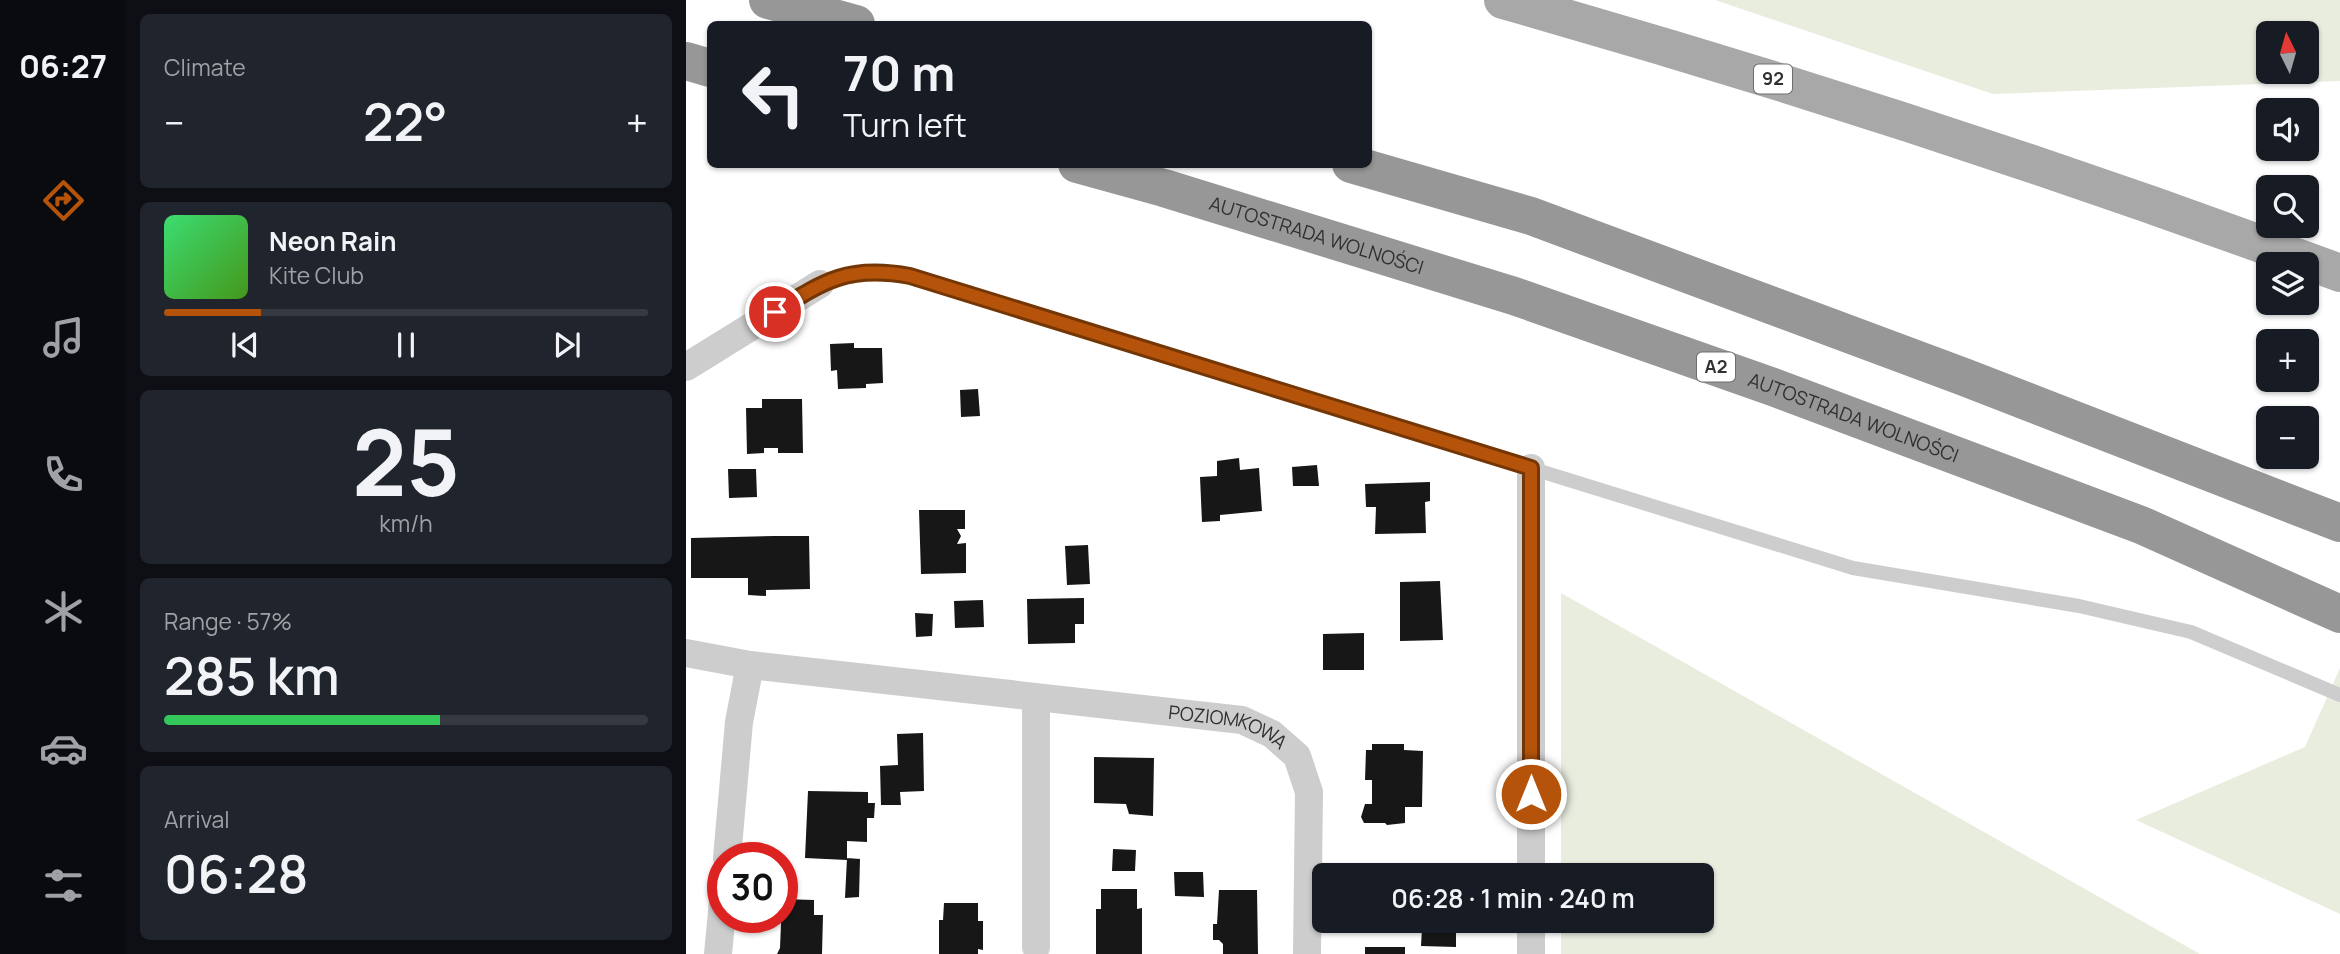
<!DOCTYPE html>
<html lang="en">
<head>
<meta charset="utf-8">
<style>
	:root { --surface:#171b24; --page:#20242c; --text:#f1f3f6; --muted:#9ea1a6; --line:#363941; --accent:#b45309 }
	body { margin:0; font-family:Manrope,sans-serif; background:var(--page); color:var(--text); height:100vh; display:flex; flex-direction:column; font-size:26px; white-space:nowrap }
	* { box-sizing:border-box; margin:0 }
	p { font-size:23px; color:var(--muted) }
	.icon { flex:none; width:38px; height:38px; fill:none; stroke:currentColor; stroke-width:2; stroke-linecap:round; stroke-linejoin:round }
	.map { position:relative; flex:1; overflow:hidden }
	.details { display:flex; flex-direction:column; gap:14px; padding:14px; background:#0d0f14; width:560px }
	.details>* { flex:none }
	.banner { position:absolute; left:21px; top:21px; width:665px; height:147px; border-radius:10px; box-shadow:0 2px 5px #0004; background:#171b24; color:var(--text); overflow:hidden }
	.needle { width:46px; rotate:355deg }
	.controls { position:absolute; left:1570px; top:21px; display:grid; gap:14px }
	.controls a { display:grid; place-items:center; width:63px; height:63px; border-radius:10px; background:var(--surface); box-shadow:0 2px 5px #0004; font-size:35px }
	.speed { position:absolute; left:21px; top:842px; display:flex; gap:14px; font-size:35px; font-weight:700; text-align:center }
	.speed>* { display:grid; place-content:center; width:91px; height:91px; border-radius:50%; background:var(--surface); box-shadow:0 2px 5px #0004; line-height:1 }
	.speed .limit { border:10px solid #d22; background:#fff; color:#111 }
	.pin { position:absolute; display:grid; place-items:center; width:60px; height:60px; color:#fff; margin:-30px; border:4px solid #fff; border-radius:50%; box-shadow:0 2px 7px #0007 }
	.me { position:absolute; width:77px; margin:-38px; rotate:0deg; stroke-linejoin:round; filter:drop-shadow(0 0 5px #0008) }
	.turn { display:flex; align-items:center; gap:24px; height:147px; padding:0 21px; font-size:32px }
	.turn .icon { width:91px; height:91px; stroke-width:2.5 }
	.turn b { display:block; font-size:49px; line-height:60px }
	.big { font-size:52px; font-weight:600; line-height:1.1 }
	.details .tile { flex:1; display:flex; flex-direction:column; justify-content:center; gap:10px; min-width:0; padding:0 24px; border-radius:10px; background:var(--page) }
	.details .dial { align-items:center; gap:0 }
	.dial b { font-size:91px; line-height:1 }
	.song { display:flex; align-items:center; gap:21px }
	.cover { width:84px; height:84px; border-radius:10px; background:linear-gradient(135deg,hsl(140 70% 55%),hsl(100 70% 35%)) }
	.played { height:7px; border-radius:4px; background:linear-gradient(90deg,var(--accent) 20%,var(--line) 20%) }
	.keys { display:flex; justify-content:space-around; direction:ltr }
	.heat { display:flex; justify-content:space-between; align-items:center; font-size:38px; direction:ltr }
	.charge { height:10px; border-radius:5px; background:linear-gradient(90deg,#34c759 57%,var(--line) 0) }
	.trip { position:absolute; left:626px; top:863px; width:402px; height:70px; border-radius:10px; background:var(--surface); box-shadow:0 2px 5px #0004; font-weight:600; line-height:70px; text-align:center }
	main { display:flex; flex:1; min-height:0 }
	.tabs { display:flex; flex-direction:column; width:126px; justify-content:space-around; align-items:center; background:#090b0e; color:var(--muted) }
	.tabs .icon { width:49px; height:49px }
	.tabs .current { color:var(--accent) }
	.tabs b { font-size:32px; color:var(--text) }
	.map>svg:first-child { display:block }
	.green { fill:#e8edde; fill-rule:evenodd }
	.building { fill:#171717 }
	.lines { fill:none; stroke-linecap:round; stroke-linejoin:round }
	.service { stroke:#cdcdcd; stroke-width:14 }
	.minor { stroke:#cdcdcd; stroke-width:28 }
	.primary { stroke:#a8a8a8; stroke-width:38 }
	.motorway { stroke:#979797; stroke-width:38 }
	.route-casing { stroke:#753606; stroke-width:18 }
	.route { stroke:#b45309; stroke-width:12 }
	.labels { text-anchor:middle; stroke-width:7; stroke-linejoin:round; paint-order:stroke }
	.shield { fill:#fff; stroke:#6e6e6e; stroke-width:2 }
	.shield-label { font-size:18px; font-weight:bold; fill:#303030 }
	.street-label { font-size:19px; fill:#303030; stroke:#fff }
</style>
</head>
<body>
<main>
<nav class="tabs">
<b>06:27</b>
<svg class="icon current" aria-label="directions" viewBox="0 0 24 24"><path d="M12 3l9 9-9 9-9-9zM9 14v-3h6M13 9l2 2-2 2"/></svg>
<svg class="icon" aria-label="music" viewBox="0 0 24 24"><path d="M9 18V5l10-2v13"/><circle cx="6" cy="18" r="3"/><circle cx="16" cy="16" r="3"/></svg>
<svg class="icon" aria-label="phone" viewBox="0 0 24 24"><path d="M5 4h4l2 5-3 2q2 4 5 5l2-3 5 2v4C11 20 4 13 5 4z"/></svg>
<svg class="icon" aria-label="climate" viewBox="0 0 24 24"><path d="M12 3v18M4 7l16 10M4 17L20 7"/></svg>
<svg class="icon" aria-label="car" viewBox="0 0 24 24"><path d="M5 17H2v-5l4-1 3-4h7l3 4 3 1v5h-3M9 17h6M6 11h13"/><circle cx="7" cy="17" r="2"/><circle cx="17" cy="17" r="2"/></svg>
<svg class="icon" aria-label="filters" viewBox="0 0 24 24"><path d="M4 7h16M4 17h16"/><circle cx="9" cy="7" r="2"/><circle cx="15" cy="17" r="2"/></svg>
</nav>
<section class="details">
<div class="tile"><p>Climate</p>
<div class="heat"><a>−</a><b class="big">22°</b><a>+</a></div>
</div>
<div class="tile">
<div class="song"><i class="cover"></i><div><b>Neon Rain</b><p>Kite Club</p></div></div>
<div class="played"></div>
<div class="keys"><svg class="icon" aria-label="previous" viewBox="0 0 24 24"><path d="M18 5L8 12l10 7zM5 5v14"/></svg><svg class="icon" aria-label="pause" viewBox="0 0 24 24"><path d="M8 5v14M16 5v14"/></svg><svg class="icon" aria-label="next" viewBox="0 0 24 24"><path d="M6 5l10 7-10 7zM19 5v14"/></svg></div>
</div>
<div class="tile dial"><b>25</b><p>km/h</p></div>
<div class="tile"><p>Range · 57%</p><b class="big">285 km</b><div class="charge"></div></div>
<div class="tile"><p>Arrival</p><b class="big">06:28</b></div>
</section>
<div class="map">
<svg width="1654" height="954" viewBox="0 0 1654 954">
	<rect width="100%" height="100%" fill="#fff"/>
	<path class="green" d="M1029 0H1654V81L1307 94ZM1582 33H1620V72H1582Z
		M875 593 1514 954H875V921L1017 920V875H875Z
		M1654 668V914L1450 820 1619 747Z"/>
	<path class="building" d="M168 343V348H196L197 383 180 384V388L152 389 151 370 145 371 144 344Z
		M292 389 294 416 275 417 274 390Z
		M76 399H116L117 453H92V448H78V453L61 454 60 408H76Z
		M553 458 554 470 573 468 576 511 534 515V521L516 522 514 477 531 476V461Z
		M631 465 633 486H607L606 467Z
		M42 469H70L71 497 43 498Z
		M744 482V501L739 502 740 533 689 534 690 507H680L679 484Z
		M233 510H279V529H271L275 536 271 544 280 543V573L235 574Z
		M88 536H123L124 589 80 590V596L62 595V578H5V538Z
		M402 545 404 584 381 585 379 546Z
		M754 581 757 640 714 641V582Z
		M398 598V624H389V643L342 644 341 599Z
		M297 600 298 627 269 628 268 601Z
		M229 613 247 614 246 636 230 637Z
		M678 633V670H637V634Z
		M237 733 238 791 214 792 215 805H195L194 766 212 765 211 734Z
		M686 744H718V750L737 751 736 807H719V823L701 825 699 823H678L675 817 679 804H686V780H679L680 750H686Z
		M408 757 468 758 467 816 443 814 440 804 408 803Z
		M122 791 182 792V803H189L188 818H181V842L161 841V860L119 858Z
		M427 849 450 850 449 871H426Z
		M161 858 174 859 173 897 159 898Z
		M488 872H517L518 897 489 896Z
		M415 889H451V909L456 908V954H410V909H415Z
		M533 890H571L572 954H537V944L533 940H527V924H531Z
		M96 899 128 900V915H137L136 954H91L94 948Z
		M258 903H292V921H297V950L292 949V954H253V920H257Z
		M736 928 770 929V947L735 946Z
		M679 947H719V954H679Z"/>
	<g class="lines">
		<path class="service" d="M134 284 172 272H200L224 276 1167 568 1393 606 1505 632 1654 695"/>
		<g class="minor">
			<path d="M0 367 134 284"/>
			<path d="M845 468V875"/>
			<path id="s1" d="M0 653 64 665 556 720 586 734 611 756 623 792 621 954"/>
			<path d="M41 858 53 722 64 665"/>
			<path d="M845 920V954"/>
			<path d="M350 947V698"/>
			<path d="M32 954 37 901"/>
		</g>
		<path class="primary" d="M817 0C1100 80 1379 171 1654 273"/>
		<g class="motorway">
			<path d="M82 0 170 24"/>
			<path d="M0 61 24 68"/>
			<path id="s2" d="M391 164 478 188 828 296 1087 387 1455 525 1654 614"/>
			<path d="M665 164 845 216 1278 377 1654 523"/>
		</g>
	</g>
	<g class="lines">
		<defs>
			<path id="route" d="M89 312C139 280 163 265 224 276L845 468V794"/>
		</defs>
		<use href="#route" class="route-casing"/>
		<use href="#route" class="route"/>
	</g>
	<g class="labels">
		<g class="shield">
			<rect x="1068" y="64.5" width="38" height="29" rx="5"/>
			<rect x="1011" y="352.5" width="38" height="29" rx="5"/>
		</g>
		<g class="shield-label">
			<text x="1087" y="85">92</text>
			<text x="1030" y="373">A2</text>
		</g>
		<g class="street-label">
			<text dy="7" stroke="none"><textPath href="#s2" startOffset="250">AUTOSTRADA WOLNOŚCI</textPath></text>
			<text dy="7" stroke="none"><textPath href="#s2" startOffset="817">AUTOSTRADA WOLNOŚCI</textPath></text>
			<text dy="7" stroke="none"><textPath href="#s1" startOffset="548">POZIOMKOWA</textPath></text>
		</g>
	</g>
</svg>
<div class="controls">
<a><svg class="needle" viewBox="-14 -14 28 28"><path d="M0-13l5 13h-10z" fill="#e53935"/><path d="M0 13l5-13h-10z" fill="#9ea1a6"/></svg></a>
<a><svg class="icon" aria-label="sound" viewBox="0 0 24 24"><path d="M4 9h4l5-4v14l-5-4H4zM17 9q2 3 0 6"/></svg></a>
<a><svg class="icon" aria-label="search" viewBox="0 0 24 24"><circle cx="10" cy="10" r="6"/><path d="M15 15l6 6"/></svg></a>
<a><svg class="icon" aria-label="layers" viewBox="0 0 24 24"><path d="M12 4l9 5-9 5-9-5zM3 14l9 5 9-5"/></svg></a>
<a>+</a>
<a>−</a>
</div>
<div class="speed"><div class="limit">30</div></div>
<div class="pin" style="left:89px;top:312px;background:#d93025"><svg class="icon" aria-label="arrive" viewBox="0 0 24 24"><path d="M6 21V4h12l-3 4 3 4H6"/></svg></div>
<svg class="me" style="left:845px;top:794px" viewBox="-20 -20 40 40"><circle r="17" fill="#b45309" stroke="#fff" stroke-width="3"/><path d="M0-11L8 9 0 5-8 9z" fill="#fff"/></svg>
<div class="trip">06:28 · 1 min · 240 m</div>
<div class="banner">
<div class="turn"><svg class="icon" aria-label="left" viewBox="0 0 24 24"><path d="M17 20v-9H6M10 6l-5 5 5 5"/></svg><div><b>70 m</b>Turn left</div></div>
</div>
</div>
</main>
</body>
</html>
